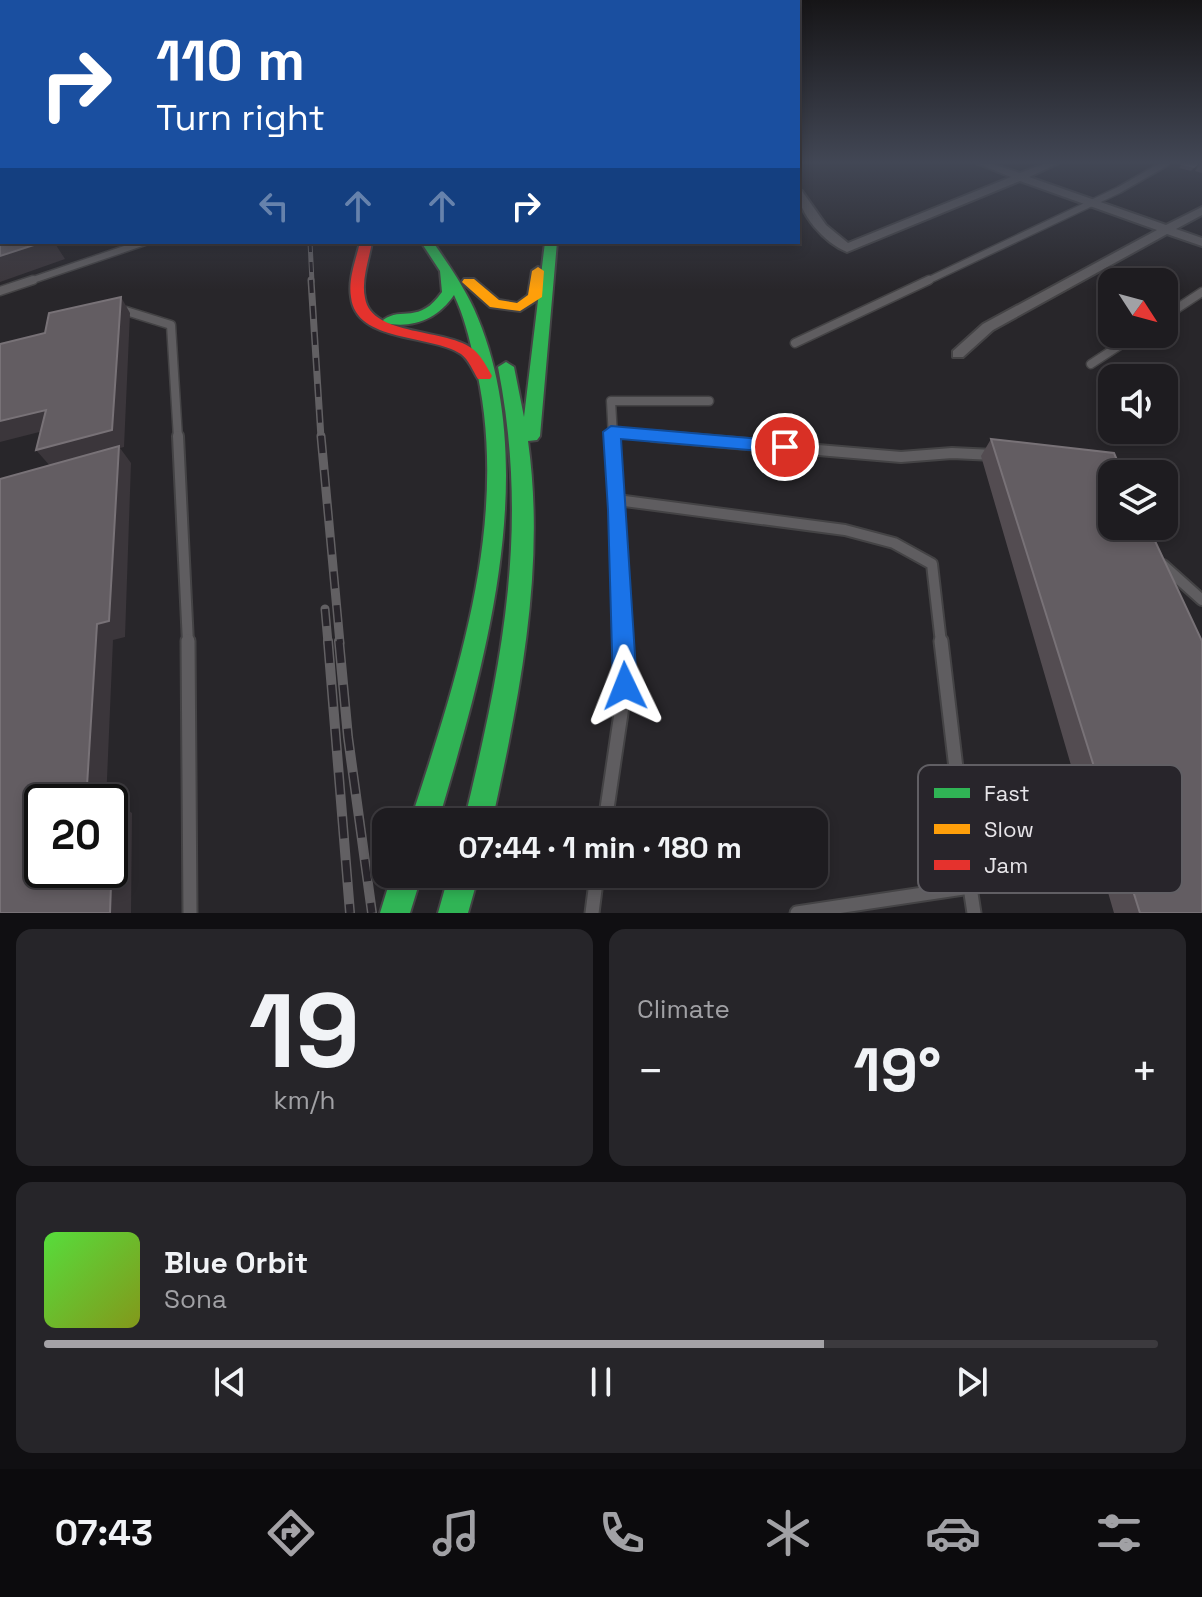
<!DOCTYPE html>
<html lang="en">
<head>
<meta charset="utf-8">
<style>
	:root { --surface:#1e1c20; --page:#262529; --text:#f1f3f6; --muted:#a1a1a5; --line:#3c3a3e; --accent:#a4a2a6 }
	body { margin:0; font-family:"Space Grotesk",sans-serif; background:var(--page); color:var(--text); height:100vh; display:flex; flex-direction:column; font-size:30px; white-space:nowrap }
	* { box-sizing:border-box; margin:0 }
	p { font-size:26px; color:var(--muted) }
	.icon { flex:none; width:44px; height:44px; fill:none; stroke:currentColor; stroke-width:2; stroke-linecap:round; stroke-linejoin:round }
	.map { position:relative; height:913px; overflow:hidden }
	.drawer { display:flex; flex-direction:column; gap:16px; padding:16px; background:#100f12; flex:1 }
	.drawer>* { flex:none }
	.top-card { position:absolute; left:0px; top:0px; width:800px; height:244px; box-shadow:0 4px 12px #0003,0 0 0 2px var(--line); background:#1a4fa0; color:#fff; overflow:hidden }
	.needle { width:52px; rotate:126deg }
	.buttons { position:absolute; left:1098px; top:268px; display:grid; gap:16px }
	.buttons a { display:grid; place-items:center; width:80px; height:80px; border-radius:16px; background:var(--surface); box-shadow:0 4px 12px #0003,0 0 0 2px var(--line); font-size:40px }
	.speed { position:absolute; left:24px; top:784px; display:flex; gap:16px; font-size:40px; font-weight:700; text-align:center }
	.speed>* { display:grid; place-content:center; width:104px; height:104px; border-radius:50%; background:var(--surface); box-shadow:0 4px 12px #0003,0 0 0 2px var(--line); line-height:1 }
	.speed .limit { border:4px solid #111; border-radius:12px; background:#fff; color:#111 }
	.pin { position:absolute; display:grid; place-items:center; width:68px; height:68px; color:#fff; margin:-34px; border:4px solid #fff; border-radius:50%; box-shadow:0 2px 8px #0007 }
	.me { position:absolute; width:88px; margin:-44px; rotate:358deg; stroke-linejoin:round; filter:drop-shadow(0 0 6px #0008) }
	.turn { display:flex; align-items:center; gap:28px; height:168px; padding:0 24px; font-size:36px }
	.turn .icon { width:104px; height:104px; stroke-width:2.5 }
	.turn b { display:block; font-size:56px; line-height:68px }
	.lanes { display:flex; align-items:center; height:76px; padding:0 24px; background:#0003; justify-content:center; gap:40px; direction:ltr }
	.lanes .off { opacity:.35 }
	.big { font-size:60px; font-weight:600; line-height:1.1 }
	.drawer .tile { flex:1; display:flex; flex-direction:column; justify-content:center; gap:12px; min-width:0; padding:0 28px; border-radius:16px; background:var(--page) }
	.drawer .dial { align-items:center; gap:0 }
	.dial b { font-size:104px; line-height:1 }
	.song { display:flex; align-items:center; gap:24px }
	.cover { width:96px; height:96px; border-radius:12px; background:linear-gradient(135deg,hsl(110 70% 55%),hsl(70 70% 35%)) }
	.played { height:8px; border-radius:4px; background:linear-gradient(90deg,var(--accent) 70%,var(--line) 70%) }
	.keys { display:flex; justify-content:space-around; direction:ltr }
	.heat { display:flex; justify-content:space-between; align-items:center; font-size:44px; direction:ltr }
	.drawer .tiles { flex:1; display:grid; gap:16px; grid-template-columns:1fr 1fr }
	.tile:last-child { grid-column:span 2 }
	.trip { position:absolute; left:372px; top:808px; width:456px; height:80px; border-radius:16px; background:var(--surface); box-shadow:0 4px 12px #0003,0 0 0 2px var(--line); font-weight:600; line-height:80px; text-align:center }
	.tab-bar { display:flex; height:128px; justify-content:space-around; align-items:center; background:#0c0b0d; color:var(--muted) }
	.tab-bar .icon { width:56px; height:56px }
	.tab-bar .selected { color:var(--accent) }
	.tab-bar b { font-size:36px; color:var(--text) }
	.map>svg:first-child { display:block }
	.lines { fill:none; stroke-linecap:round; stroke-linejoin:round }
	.lane-far3-casing { stroke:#444345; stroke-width:9 }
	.lane-far2-casing { stroke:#444345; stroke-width:11 }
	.lane-far1-casing { stroke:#444345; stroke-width:14 }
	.lane-casing { stroke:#444345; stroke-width:17 }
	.street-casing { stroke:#444345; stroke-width:4 }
	.fast-casing { stroke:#444345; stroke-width:4 }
	.slow-casing { stroke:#444345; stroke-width:4 }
	.jam-casing { stroke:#444345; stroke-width:4 }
	.lane-far3 { stroke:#5f5d60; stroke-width:6 }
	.lane-far2 { stroke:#5f5d60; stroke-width:8 }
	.lane-far1 { stroke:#5f5d60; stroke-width:10 }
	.lane { stroke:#5f5d60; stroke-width:13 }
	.street { fill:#5f5d60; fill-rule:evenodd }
	.fast { fill:#30b455; fill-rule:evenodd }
	.slow { fill:#ff9f0a; fill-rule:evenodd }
	.jam { fill:#e5322d; fill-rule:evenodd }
	.rail-far3-casing { stroke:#626063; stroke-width:5 }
	.rail-far2-casing { stroke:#626063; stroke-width:7 }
	.rail-far1-casing { stroke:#626063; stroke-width:9 }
	.rail-casing { stroke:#626063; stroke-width:10 }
	.rail-far3 { stroke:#28252b; stroke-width:3; stroke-dasharray:10; stroke-linecap:butt }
	.rail-far2 { stroke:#28252b; stroke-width:4; stroke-dasharray:13; stroke-linecap:butt }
	.rail-far1 { stroke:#28252b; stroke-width:6; stroke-dasharray:17; stroke-linecap:butt }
	.rail { stroke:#28252b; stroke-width:7; stroke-dasharray:22; stroke-linecap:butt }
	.wall { fill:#534c51 }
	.shaded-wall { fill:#3b363b }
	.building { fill:#635d62; stroke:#787277; stroke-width:2 }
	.route { fill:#1a73e8; stroke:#114b97; stroke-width:2 }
	.key { fill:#28252b; stroke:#615f64; stroke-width:2 }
	.key-label { font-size:22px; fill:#e7e5e9 }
</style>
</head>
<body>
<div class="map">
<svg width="1202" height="913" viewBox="0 0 1202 913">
	<rect width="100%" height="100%" fill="#28262a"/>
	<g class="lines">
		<defs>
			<path id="lane-far3" d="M27 282 145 242
				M925 282 1119 190 1166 163"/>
			<path id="lane-far2" d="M0 291 33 280
				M117 313 126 311 171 325 178 438
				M1164 317 1202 292
				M795 343 929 280
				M1091 364 1137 334
				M611 432 676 438
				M613 438 611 401H709"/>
			<path id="lane-far1" d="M178 436 188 643
				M613 436 623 643
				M653 436 901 457 952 453 994 455
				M617 500 845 530 894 543 932 564 941 643
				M1163 565 1202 600"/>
			<path id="lane" d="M188 641 190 913
				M941 641 970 887
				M605 822 625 686 623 641
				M592 913 597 874
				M797 913 970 887 974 913"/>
			<path id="street" d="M976 163H989L1020 173 1046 163H1059L1029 177 1166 225 1202 207V215L1176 229 1202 238V246L1167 234 993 330 963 357H953V351L983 324 1157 230 1020 181 847 252C825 243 798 214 798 190L802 191 826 225 848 243 1011 177Z"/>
			<path id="fast" d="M421 242H433C448 264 463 285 474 309 544 465 484 668 438 822H410C458 675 513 514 474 359 469 337 464 316 454 295 438 319 412 329 385 323L383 320C402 306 419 325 442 292L440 271Z
				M545 242H557L540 436 537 440 528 441C546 569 519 698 492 822H464C502 664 530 530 498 367L506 362 514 367 524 417Z
				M392 874H422L410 913H380Z
				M449 874H479L468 913H438Z"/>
			<path id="slow" d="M538 267 544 271 542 297 520 311 490 307 462 282 464 279H474L499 300 517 303 528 295 532 271Z"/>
			<path id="jam" d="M360 242H372C369 260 361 280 365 298 371 337 449 328 474 350 482 357 487 367 492 376L490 379H478C473 371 469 360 461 354 431 334 356 343 351 297 348 279 356 260 360 242Z"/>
		</defs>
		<use href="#lane-far3" class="lane-far3-casing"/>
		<use href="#lane-far2" class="lane-far2-casing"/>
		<use href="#lane-far1" class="lane-far1-casing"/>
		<use href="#lane" class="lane-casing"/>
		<use href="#street" class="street-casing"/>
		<use href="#fast" class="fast-casing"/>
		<use href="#slow" class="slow-casing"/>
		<use href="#jam" class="jam-casing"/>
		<use href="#lane-far3" class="lane-far3"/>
		<use href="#lane-far2" class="lane-far2"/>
		<use href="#lane-far1" class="lane-far1"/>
		<use href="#lane" class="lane"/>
		<use href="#street" class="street"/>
		<use href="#fast" class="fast"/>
		<use href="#slow" class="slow"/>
		<use href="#jam" class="jam"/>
		<defs>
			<path id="rail-far3" d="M310 242 312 282"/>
			<path id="rail-far2" d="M311 280 321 438"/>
			<path id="rail-far1" d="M321 436 340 643
				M325 609 328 643"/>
			<path id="rail" d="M328 641 350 913
				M339 641 348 737 372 913"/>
		</defs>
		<use href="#rail-far3" class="rail-far3-casing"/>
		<use href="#rail-far2" class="rail-far2-casing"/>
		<use href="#rail-far1" class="rail-far1-casing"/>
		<use href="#rail" class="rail-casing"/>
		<use href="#rail-far3" class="rail-far3"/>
		<use href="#rail-far2" class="rail-far2"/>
		<use href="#rail-far1" class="rail-far1"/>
		<use href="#rail" class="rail"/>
	</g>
	<path class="wall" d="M1199 163 1191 171 1179 168 1182 164Z
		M1200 163H1202V173L1195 171Z
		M991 439 1202 913H1114L981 456Z"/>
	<path class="shaded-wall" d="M43 242H54L65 259 0 282V256Z
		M121 297 130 313 124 447 120 448 131 463 125 637 113 640 106 802H86L97 624 51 467 36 450Z
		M46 410 59 427 0 442V421Z
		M114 801 132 813 131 913H110Z"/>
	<path class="building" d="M1183 163H1198L1194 167 1182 164Z
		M0 216 2 218V242H43L0 256Z
		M121 297 112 430 36 450 46 410 0 421V344L45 333 49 313Z
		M991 439 1114 453 1123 474H1112V526H1148L1202 641V913H1140Z
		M119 446 109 621 97 624 86 802H42V870H110V802L114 801 110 913H0V479Z"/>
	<linearGradient id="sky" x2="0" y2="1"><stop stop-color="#161517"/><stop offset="0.56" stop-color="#424755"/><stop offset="1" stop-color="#424755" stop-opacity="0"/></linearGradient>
	<rect width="1202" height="290" fill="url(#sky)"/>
	<path class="route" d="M611 426 785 441 794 447 785 453 621 439 637 686 634 694 625 697 617 694 613 686 608 510 603 432Z"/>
	<rect x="918" y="765" width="264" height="128" rx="12" class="key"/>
	<rect x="934" y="788" width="36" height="10" fill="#30b455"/>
	<rect x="934" y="824" width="36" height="10" fill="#ff9f0a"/>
	<rect x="934" y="860" width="36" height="10" fill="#e5322d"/>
	<g class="key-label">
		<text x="984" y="801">Fast</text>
		<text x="984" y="837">Slow</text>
		<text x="984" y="873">Jam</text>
	</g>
</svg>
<div class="buttons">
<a><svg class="needle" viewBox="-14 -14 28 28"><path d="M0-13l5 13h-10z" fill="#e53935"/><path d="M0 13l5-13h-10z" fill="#a1a1a5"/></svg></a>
<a><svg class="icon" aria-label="sound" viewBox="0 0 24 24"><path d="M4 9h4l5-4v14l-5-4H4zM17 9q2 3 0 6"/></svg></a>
<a><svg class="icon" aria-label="layers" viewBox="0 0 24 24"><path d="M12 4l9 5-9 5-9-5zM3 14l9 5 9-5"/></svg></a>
</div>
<div class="speed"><div class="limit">20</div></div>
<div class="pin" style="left:785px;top:447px;background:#d93025"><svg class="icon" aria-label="arrive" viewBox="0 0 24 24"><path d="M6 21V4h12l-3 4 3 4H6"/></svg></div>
<svg class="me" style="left:625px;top:686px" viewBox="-20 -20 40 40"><path d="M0-17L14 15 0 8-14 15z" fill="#1a73e8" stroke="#fff" stroke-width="4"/></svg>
<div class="trip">07:44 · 1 min · 180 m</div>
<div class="top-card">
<div class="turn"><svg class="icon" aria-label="right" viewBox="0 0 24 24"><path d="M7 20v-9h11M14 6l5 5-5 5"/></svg><div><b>110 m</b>Turn right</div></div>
<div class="lanes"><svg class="icon off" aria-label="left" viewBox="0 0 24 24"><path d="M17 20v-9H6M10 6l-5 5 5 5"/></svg><svg class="icon off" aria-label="ahead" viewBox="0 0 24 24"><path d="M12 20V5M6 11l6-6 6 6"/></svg><svg class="icon off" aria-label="ahead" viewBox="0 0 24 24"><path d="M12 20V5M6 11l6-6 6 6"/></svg><svg class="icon" aria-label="right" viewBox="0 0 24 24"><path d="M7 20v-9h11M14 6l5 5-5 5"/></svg></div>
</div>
</div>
<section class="drawer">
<div class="tiles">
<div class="tile dial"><b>19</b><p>km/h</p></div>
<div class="tile"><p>Climate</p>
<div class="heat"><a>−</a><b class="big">19°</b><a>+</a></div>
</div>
<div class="tile">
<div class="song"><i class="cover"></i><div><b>Blue Orbit</b><p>Sona</p></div></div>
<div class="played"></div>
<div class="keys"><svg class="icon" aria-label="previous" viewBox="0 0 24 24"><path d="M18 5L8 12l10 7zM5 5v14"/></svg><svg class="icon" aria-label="pause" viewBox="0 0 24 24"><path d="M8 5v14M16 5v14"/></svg><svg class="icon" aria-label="next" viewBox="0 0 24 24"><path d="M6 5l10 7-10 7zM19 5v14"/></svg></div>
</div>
</div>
</section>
<nav class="tab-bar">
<b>07:43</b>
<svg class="icon selected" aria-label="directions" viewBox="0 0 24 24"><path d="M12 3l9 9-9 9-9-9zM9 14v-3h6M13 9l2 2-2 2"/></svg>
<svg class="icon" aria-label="music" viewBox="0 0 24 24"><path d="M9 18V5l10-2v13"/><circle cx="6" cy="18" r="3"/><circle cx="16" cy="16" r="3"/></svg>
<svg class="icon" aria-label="phone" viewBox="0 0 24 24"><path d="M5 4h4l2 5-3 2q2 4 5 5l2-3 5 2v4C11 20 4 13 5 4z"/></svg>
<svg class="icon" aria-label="climate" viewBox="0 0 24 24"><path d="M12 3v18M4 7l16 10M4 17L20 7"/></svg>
<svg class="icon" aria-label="car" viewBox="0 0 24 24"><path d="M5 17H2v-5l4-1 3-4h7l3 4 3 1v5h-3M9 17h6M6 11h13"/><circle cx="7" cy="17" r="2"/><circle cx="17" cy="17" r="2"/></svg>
<svg class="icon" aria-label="filters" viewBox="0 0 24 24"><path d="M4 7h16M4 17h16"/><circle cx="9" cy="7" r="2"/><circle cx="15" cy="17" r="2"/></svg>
</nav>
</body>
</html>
